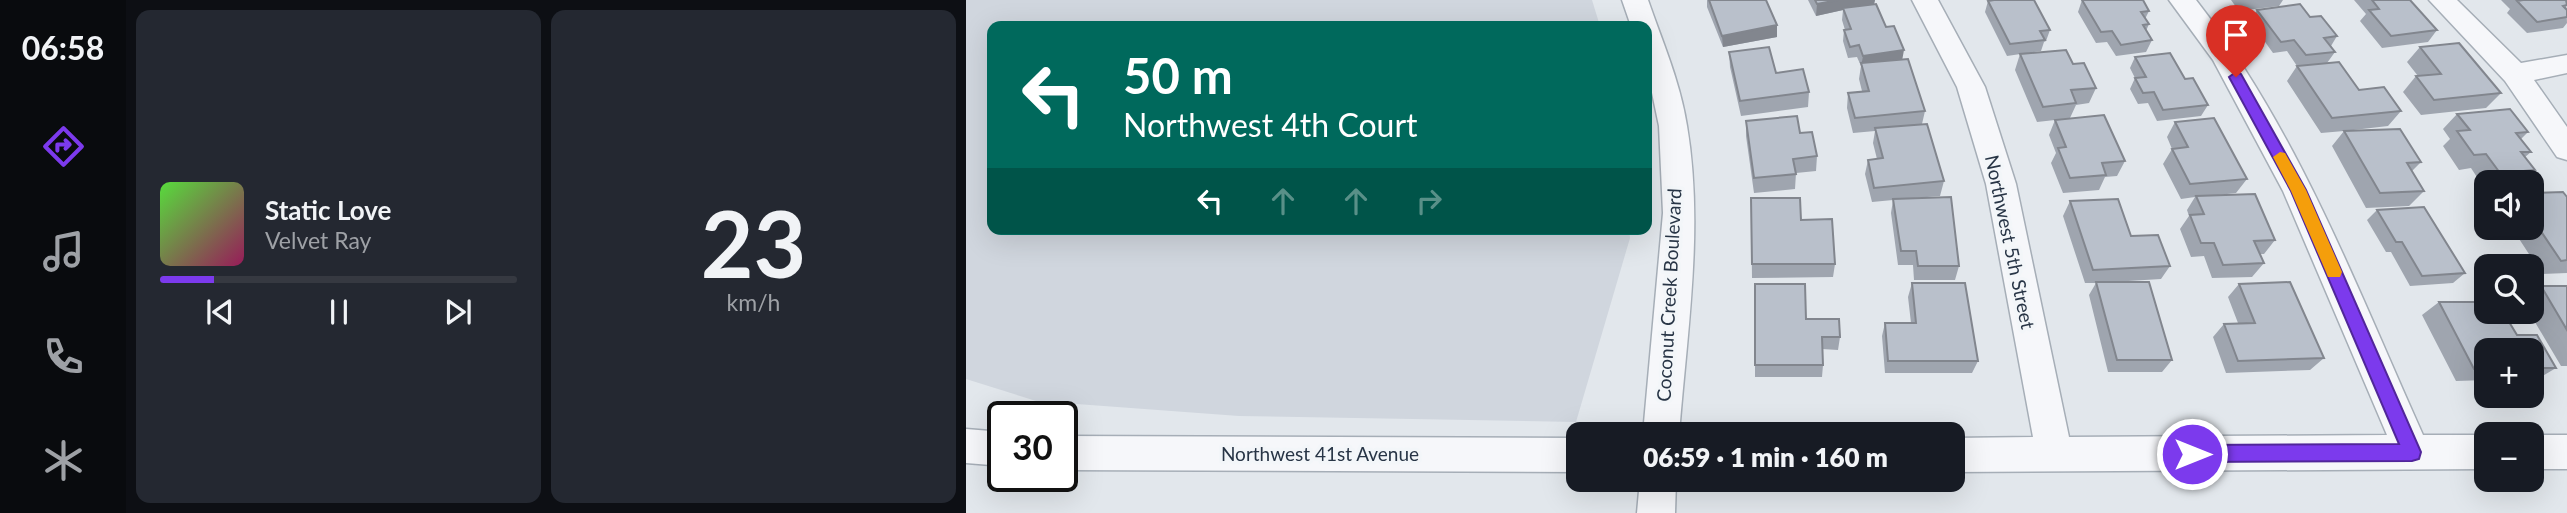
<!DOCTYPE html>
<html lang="en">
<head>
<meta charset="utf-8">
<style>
	:root { --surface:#171b24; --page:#242831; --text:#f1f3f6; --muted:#9ea1a6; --line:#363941; --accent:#7c3aed }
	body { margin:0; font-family:Lato,sans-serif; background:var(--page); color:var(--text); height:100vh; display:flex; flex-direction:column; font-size:26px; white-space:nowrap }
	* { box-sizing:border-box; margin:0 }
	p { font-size:23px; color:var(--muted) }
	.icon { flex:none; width:38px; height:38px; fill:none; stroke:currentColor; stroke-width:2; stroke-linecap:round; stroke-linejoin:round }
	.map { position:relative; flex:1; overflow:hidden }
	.sheet { display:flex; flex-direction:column; gap:10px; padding:10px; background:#0d0f14; width:840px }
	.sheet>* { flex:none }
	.guide { position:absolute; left:21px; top:21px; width:665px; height:214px; border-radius:14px; box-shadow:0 7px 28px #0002; background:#00695c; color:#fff; overflow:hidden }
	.tools { position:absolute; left:1508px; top:170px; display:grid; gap:14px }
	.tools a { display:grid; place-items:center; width:70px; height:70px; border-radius:14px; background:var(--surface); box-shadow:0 7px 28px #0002; font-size:35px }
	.speed { position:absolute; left:21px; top:401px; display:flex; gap:14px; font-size:35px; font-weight:700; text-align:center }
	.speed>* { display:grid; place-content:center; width:91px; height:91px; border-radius:50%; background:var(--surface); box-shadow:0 7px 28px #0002; line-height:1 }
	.speed .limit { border:4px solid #111; border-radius:10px; background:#fff; color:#111 }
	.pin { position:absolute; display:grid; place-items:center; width:60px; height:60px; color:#fff; margin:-72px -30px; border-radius:50% 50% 50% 0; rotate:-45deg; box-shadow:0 0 7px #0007 }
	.pin .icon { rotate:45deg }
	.me { position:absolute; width:77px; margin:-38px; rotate:90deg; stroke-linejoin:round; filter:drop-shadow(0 0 5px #0008) }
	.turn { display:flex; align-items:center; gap:24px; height:147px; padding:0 21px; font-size:32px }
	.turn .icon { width:91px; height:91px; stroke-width:2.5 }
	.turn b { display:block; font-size:49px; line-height:60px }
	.lanes { display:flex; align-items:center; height:66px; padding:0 21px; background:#0003; justify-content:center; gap:35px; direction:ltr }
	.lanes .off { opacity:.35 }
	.sheet .tile { flex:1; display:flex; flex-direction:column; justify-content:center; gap:10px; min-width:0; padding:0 24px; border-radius:14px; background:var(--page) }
	.sheet .dial { align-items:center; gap:0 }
	.dial b { font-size:91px; line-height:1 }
	.song { display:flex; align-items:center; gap:21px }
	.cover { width:84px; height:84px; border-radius:10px; background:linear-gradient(135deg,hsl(110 70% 55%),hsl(330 70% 35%)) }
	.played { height:7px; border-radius:4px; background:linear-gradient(90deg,var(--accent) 15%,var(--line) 15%) }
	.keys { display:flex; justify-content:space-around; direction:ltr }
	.sheet .tiles { flex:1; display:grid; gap:10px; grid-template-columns:repeat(2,1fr) }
	.trip { position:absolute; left:600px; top:422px; width:399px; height:70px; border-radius:14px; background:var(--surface); box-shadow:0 7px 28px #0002; font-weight:800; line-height:70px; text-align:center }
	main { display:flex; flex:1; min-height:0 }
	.tab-bar { display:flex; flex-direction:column; width:126px; justify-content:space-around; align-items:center; background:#090b0e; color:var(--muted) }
	.tab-bar .icon { width:49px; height:49px }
	.tab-bar .on { color:var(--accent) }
	.tab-bar b { font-size:32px; color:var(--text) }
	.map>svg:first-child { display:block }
	.built { fill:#d0d6de }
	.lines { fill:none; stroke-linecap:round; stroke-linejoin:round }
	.minor-casing { stroke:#a6aeb7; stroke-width:3 }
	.minor { fill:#f6f7fa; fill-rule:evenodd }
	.wall { fill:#9fa5af }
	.shaded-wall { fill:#82868e }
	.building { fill:#b9c0cb; stroke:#82868e; stroke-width:2 }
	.route { fill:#7c3aed; stroke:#51269a; stroke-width:2 }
	.slow { fill:#f59e0b }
	.labels { text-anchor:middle; stroke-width:7; stroke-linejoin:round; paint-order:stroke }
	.street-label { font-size:19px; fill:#283546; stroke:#f3f6f9 }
</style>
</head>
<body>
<main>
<nav class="tab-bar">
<b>06:58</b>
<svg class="icon on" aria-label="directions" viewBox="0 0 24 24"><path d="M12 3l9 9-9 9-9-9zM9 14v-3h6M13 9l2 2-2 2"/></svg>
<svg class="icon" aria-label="music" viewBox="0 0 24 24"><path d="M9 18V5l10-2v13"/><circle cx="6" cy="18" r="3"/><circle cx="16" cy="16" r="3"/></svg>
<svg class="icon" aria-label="phone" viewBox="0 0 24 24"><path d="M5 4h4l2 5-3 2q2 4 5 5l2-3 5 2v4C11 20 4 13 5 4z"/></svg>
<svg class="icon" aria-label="climate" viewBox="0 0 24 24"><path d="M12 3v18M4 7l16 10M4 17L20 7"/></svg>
</nav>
<section class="sheet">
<div class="tiles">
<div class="tile">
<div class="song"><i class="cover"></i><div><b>Static Love</b><p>Velvet Ray</p></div></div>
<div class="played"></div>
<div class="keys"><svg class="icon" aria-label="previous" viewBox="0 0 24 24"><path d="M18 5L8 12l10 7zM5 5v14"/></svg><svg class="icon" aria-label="pause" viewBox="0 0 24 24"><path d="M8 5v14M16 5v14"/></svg><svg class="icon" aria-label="next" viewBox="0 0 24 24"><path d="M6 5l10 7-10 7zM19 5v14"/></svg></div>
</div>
<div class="tile dial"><b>23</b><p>km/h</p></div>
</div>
</section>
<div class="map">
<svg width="1601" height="513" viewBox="0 0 1601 513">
	<rect width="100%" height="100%" fill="#e2e7ec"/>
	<path class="built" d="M0 0H626L634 26H26V229H663L664 238 610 422 273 416 70 401 0 379Z"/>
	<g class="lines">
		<defs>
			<path id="minor" d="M656 0H682C696 41 714 81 721 126 738 227 721 332 713 434H677L697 213 693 126 681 69V26H665Z
				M946 0H972L1019 87 1050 184 1103 437 1421 435 1317 191 1247 60 1203 0H1230C1331 129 1390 286 1457 435H1521V469L987 472V438L1067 437 1020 184 991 87Z
				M1463 0H1491L1555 63 1601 55V73L1568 80 1601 127V160L1591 157 1539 81Z
				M0 429 37 432V466L0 463Z
				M1566 435H1601V469H1566Z
				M96 436 612 438V472L96 470Z
				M674 480H710L709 513H671Z"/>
		</defs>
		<use href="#minor" class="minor-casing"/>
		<use href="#minor" class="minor"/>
	</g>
	<path class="wall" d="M741 0H800L811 37 757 47 741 7Z
		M842 0H909L908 4 936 59 959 111 956 124 978 181 974 196 948 198 993 266 989 280H948L947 265H932L925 213 927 200 906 202 899 174 902 160 911 159 907 143 909 131 887 133 881 108 882 93 896 91 893 79 895 66 891 57 882 58 877 41 878 30H879L876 20 877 10 850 16Z
		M1116 0 1183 11 1179 19 1183 24 1180 31 1186 40 1180 52 1150 56 1141 42 1130 43 1112 12Z
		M1265 0H1317L1313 6 1273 11Z
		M1388 0H1444L1471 30 1462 42 1416 48 1394 21 1400 14Z
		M1535 0H1600L1601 23 1597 28 1561 33 1541 13 1544 9Z
		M1022 1 1084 30 1080 41 1078 42 1075 51 1041 56 1019 12Z
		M1291 10 1344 17 1371 36 1365 46 1369 52 1361 63 1393 90 1435 111 1422 126 1379 131 1455 162 1446 171 1458 191 1443 206 1400 208 1366 146 1378 131 1355 133 1321 81 1331 66 1321 51 1307 53 1284 21Z
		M1454 47 1535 93 1520 108 1455 115 1437 92 1450 76H1452L1441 62Z
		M763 52 810 73 843 92 842 107 775 116 764 67Z
		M1054 54 1107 64 1130 88 1123 103 1110 105 1104 118 1159 161 1151 176 1139 177 1133 190 1097 193 1085 163 1090 153 1083 135 1089 120 1071 122 1049 70Z
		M1169 57 1219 79 1242 105 1235 116 1191 121 1182 103 1172 104 1164 89 1169 78 1164 68Z
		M1491 114 1562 132 1555 139 1565 152 1559 157 1569 170 1555 182H1521V187L1518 188 1505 168 1493 170 1477 146 1484 139 1477 129Z
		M780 121 834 133 851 156 850 171 830 173 829 189 788 193 780 136Z
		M1209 122 1281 179 1270 193 1252 195 1309 240 1298 254H1294L1298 263 1286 277 1246 278 1238 256 1225 257 1214 229 1223 216 1221 210 1229 197 1215 199 1197 164 1206 149 1201 137Z
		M1566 193 1601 197V273L1576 274 1546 228H1566Z
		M785 198 835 220 869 264 867 277 786 278Z
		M1104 201 1165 236 1204 266 1195 279 1146 282 1206 360 1196 372H1142L1123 295 1130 283H1119L1097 216Z
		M1411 210 1499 273 1487 283 1444 286 1425 252H1420L1401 220Z
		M946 283 1012 361 1006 373H919L916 336 919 323H945L942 297Z
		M789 284 840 319 874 337 872 350 856 349 857 365 856 377H789Z
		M1273 284 1358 358 1344 370 1260 373 1247 337 1258 324 1272 323 1262 297Z
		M1575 286H1601V366H1595L1563 312H1566V292Z
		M1473 302 1551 335 1590 368 1570 380H1566V350H1521V380L1490 381 1456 315Z"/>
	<path class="shaded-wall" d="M872 0H909L908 4 877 8V10L850 16 851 4Z
		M811 25V37L757 47 756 36Z
		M938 50 936 61 895 67 897 56Z"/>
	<path class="building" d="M743 0H800L811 25 756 36Z
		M849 0H872L851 4Z
		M1028 0H1068L1084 30 1074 31 1079 40 1044 44 1022 1Z
		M1116 0H1177L1183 11 1175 12 1183 24 1177 25 1186 40 1155 45 1146 31 1135 32Z
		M1406 0H1444L1471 30 1425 36 1403 10 1413 9Z
		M1557 0H1600L1601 5 1597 6 1601 10V17L1571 22 1551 1Z
		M910 4 920 27 928 26 938 50 897 56 893 45 884 47 878 30 885 29 877 8Z
		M1334 4 1344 17 1355 16 1371 36 1358 38 1369 52 1340 55 1328 40 1315 42 1291 10Z
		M1493 43 1535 93 1468 100 1450 76 1475 74 1454 47Z
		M803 47 810 73 837 69 843 92 774 101 763 52Z
		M1100 50 1107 64 1118 63 1130 88 1105 90 1110 103 1077 107 1054 54Z
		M1204 53 1219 79 1227 78 1242 105 1197 110 1188 92 1177 93 1169 78 1180 77 1169 57Z
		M942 59 959 111 889 118 882 93 903 91 895 63Z
		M1373 62 1393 90 1418 87 1435 111 1366 118 1331 66Z
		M1544 109 1562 132 1550 133 1565 152H1555L1569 170 1534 173 1520 154 1508 155 1491 131 1504 130 1491 114Z
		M1138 115 1159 161 1136 163 1140 175 1104 178 1092 148 1100 147 1089 120Z
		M831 116 834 133 846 132 851 156 827 159 830 174 788 178 780 121Z
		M1248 118 1281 179 1224 184 1206 149 1222 147 1209 122Z
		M961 124 978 181 908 188 902 160 917 158 909 128Z
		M1434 129 1455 162 1441 163 1458 191 1414 193 1378 131Z
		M1597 192 1601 197V260L1595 261 1566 218V193Z
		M1289 194 1309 240 1288 241 1298 263 1257 265 1248 243H1235L1224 215 1238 214 1230 196Z
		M985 197 993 266H952L950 251H935L927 199Z
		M785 198H834L835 220 866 219 869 264H786Z
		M1152 199 1165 236 1192 235 1204 266 1127 270 1104 201Z
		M1458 207 1499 273 1456 276 1436 242H1430L1411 210Z
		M1130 282H1183L1206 360H1151Z
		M1324 282 1358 358 1272 361 1258 324 1289 323 1273 284Z
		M946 283H999L1012 361H922L919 323H950Z
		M789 284H839L840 319H873L874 337H856L857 365H789Z
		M1575 286H1601V330Z
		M1473 302H1521V312H1537L1551 335H1571L1590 368H1566V350H1521V369H1508Z"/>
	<path class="route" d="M1270 72 1275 74 1340 190 1455 452 1453 459 1446 461 1226 462 1219 460 1217 454 1219 447 1226 445 1433 444 1325 191 1263 77Z"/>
	<path class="slow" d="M1314 152 1319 153 1340 190 1376 272 1374 277H1362L1360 272 1325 191 1307 157Z"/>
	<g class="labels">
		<g class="street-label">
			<text transform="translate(1044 242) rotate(78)" y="7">Northwest 5th Street</text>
			<text transform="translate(703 295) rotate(-87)" y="7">Coconut Creek Boulevard</text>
			<text x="354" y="461">Northwest 41st Avenue</text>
		</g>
	</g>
</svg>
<div class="tools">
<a><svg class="icon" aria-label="sound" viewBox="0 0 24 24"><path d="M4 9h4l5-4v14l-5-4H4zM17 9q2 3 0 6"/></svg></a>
<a><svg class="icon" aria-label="search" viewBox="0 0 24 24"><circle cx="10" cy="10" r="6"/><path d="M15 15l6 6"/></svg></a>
<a>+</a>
<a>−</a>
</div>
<div class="speed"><div class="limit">30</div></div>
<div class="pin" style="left:1270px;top:77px;background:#d93025"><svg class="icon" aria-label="arrive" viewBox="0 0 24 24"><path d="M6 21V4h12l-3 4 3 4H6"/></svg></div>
<svg class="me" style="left:1226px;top:454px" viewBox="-20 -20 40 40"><circle r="17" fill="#7c3aed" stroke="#fff" stroke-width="3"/><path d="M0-11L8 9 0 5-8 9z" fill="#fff"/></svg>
<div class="trip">06:59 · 1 min · 160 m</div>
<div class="guide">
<div class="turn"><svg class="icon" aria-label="left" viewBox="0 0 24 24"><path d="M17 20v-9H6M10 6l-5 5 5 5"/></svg><div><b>50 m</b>Northwest 4th Court</div></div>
<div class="lanes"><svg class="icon" aria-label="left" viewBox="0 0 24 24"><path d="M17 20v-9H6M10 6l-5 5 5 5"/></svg><svg class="icon off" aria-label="ahead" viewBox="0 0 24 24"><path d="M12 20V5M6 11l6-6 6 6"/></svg><svg class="icon off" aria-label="ahead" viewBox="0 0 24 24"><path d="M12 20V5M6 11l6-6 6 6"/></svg><svg class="icon off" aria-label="right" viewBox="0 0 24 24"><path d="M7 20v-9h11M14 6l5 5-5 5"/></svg></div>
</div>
</div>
</main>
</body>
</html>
